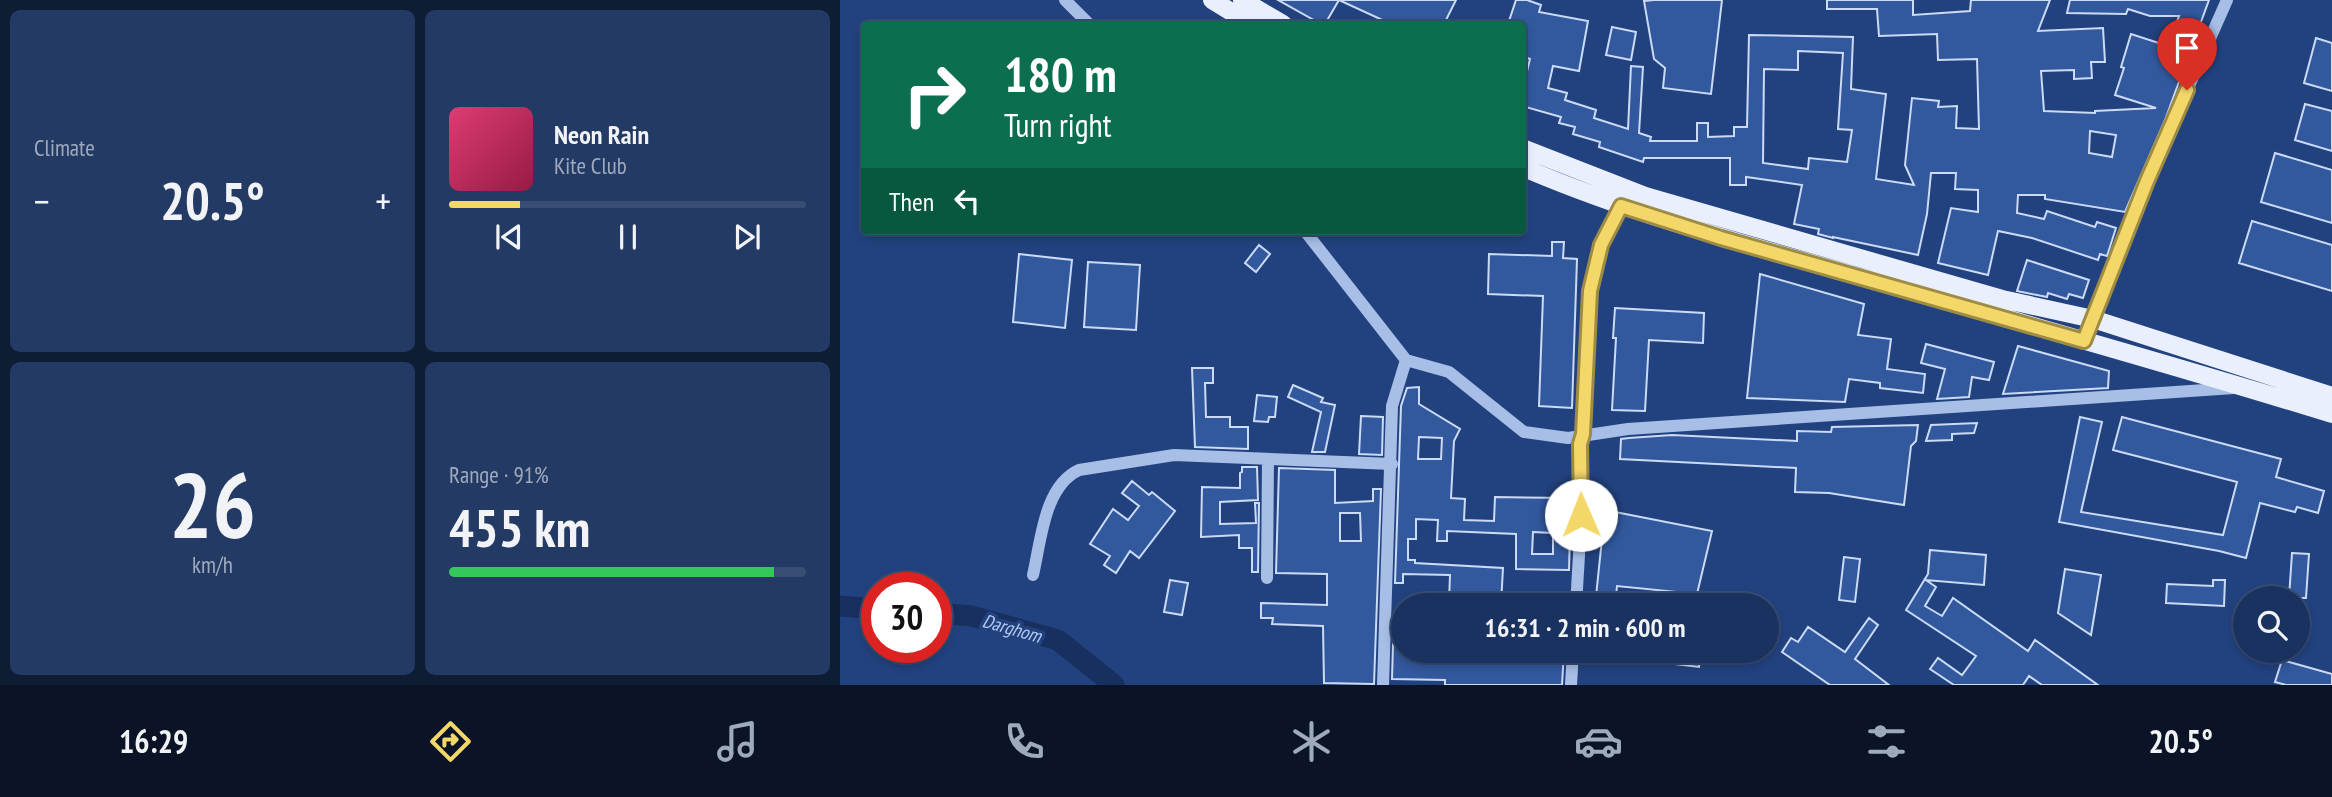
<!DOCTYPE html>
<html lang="en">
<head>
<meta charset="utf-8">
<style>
	:root { --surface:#1a325f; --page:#233a65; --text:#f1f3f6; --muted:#9faabd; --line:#384d74; --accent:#f3d769 }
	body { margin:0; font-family:"PT Sans Narrow",sans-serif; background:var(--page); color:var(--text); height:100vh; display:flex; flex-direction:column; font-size:26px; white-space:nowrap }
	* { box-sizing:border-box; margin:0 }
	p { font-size:23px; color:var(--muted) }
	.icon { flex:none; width:38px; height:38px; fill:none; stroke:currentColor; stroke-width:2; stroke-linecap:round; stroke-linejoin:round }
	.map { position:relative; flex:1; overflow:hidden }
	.drawer { display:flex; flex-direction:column; gap:10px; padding:10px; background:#0e1c34; width:840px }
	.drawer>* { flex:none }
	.hud { position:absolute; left:21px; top:21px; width:665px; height:214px; border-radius:7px; box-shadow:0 4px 10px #0003,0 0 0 2px var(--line); background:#0b6e4f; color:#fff; overflow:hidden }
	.fabs { position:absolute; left:1393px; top:586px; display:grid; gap:14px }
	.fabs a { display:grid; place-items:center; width:77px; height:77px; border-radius:50%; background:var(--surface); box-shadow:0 4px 10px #0003,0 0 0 2px var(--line); font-size:35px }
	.speed { position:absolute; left:21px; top:572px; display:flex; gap:14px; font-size:35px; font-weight:700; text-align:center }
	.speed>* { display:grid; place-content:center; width:91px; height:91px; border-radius:50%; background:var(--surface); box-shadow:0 4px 10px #0003,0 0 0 2px var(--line); line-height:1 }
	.speed .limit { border:10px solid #d22; background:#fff; color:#111 }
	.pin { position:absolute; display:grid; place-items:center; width:60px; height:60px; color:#fff; margin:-72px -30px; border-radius:50% 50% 50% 0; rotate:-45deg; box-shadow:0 0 7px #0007 }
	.pin .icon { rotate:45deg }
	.me { position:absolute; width:77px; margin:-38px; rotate:359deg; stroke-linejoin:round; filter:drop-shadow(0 0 5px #0008) }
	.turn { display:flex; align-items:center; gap:24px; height:147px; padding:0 28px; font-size:32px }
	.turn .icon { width:91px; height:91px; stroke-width:2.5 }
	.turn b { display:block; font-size:49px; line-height:60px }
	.then { display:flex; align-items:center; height:66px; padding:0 28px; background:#0003; gap:14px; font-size:26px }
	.big { font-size:52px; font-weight:800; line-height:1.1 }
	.drawer .widget { flex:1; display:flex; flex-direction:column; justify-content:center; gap:10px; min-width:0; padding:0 24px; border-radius:10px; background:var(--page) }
	.drawer .dial { align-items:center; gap:0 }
	.dial b { font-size:91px; line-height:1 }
	.song { display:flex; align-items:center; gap:21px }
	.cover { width:84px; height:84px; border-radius:10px; background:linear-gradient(135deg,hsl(340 70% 55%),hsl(340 70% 35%)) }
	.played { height:7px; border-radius:4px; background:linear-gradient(90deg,var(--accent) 20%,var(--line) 20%) }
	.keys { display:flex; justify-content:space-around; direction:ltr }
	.heat { display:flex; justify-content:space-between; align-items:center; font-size:38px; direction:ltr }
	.charge { height:10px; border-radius:5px; background:linear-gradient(90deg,#34c759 91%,var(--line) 0) }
	.drawer .tiles { flex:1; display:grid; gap:10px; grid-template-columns:repeat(2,1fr) }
	.trip { position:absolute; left:551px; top:593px; width:388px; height:70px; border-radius:35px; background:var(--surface); box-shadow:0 4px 10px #0003,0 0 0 2px var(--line); font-weight:800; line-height:70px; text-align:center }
	.tab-bar { display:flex; height:112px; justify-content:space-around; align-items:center; background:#0a1426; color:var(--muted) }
	.tab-bar .icon { width:49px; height:49px }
	.tab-bar .selected { color:var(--accent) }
	.tab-bar b { font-size:32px; color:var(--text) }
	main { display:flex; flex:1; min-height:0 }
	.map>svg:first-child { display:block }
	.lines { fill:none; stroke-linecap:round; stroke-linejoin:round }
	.river { stroke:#17305f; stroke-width:21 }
	.building { fill:#32589d; stroke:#cbdaf5; stroke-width:2; fill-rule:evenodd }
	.minor { stroke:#a7bee7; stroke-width:12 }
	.major { stroke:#e9effd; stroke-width:18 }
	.route-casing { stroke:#9e8c44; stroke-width:18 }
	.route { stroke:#f3d769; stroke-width:12 }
	.labels { text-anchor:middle; stroke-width:7; stroke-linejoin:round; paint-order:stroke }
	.water-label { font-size:19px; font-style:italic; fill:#b3c9ef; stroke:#22427f }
</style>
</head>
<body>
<main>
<section class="drawer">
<div class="tiles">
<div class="widget"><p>Climate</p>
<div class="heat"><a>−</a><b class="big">20.5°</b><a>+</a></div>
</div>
<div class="widget">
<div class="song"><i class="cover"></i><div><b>Neon Rain</b><p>Kite Club</p></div></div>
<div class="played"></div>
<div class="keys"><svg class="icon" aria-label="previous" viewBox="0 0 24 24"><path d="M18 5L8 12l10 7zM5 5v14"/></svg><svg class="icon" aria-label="pause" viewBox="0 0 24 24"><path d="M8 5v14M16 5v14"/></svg><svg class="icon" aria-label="next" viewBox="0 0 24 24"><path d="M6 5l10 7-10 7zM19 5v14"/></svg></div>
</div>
<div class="widget dial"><b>26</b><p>km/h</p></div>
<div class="widget"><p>Range · 91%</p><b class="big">455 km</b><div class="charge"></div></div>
</div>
</section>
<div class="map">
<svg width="1492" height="685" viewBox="0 0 1492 685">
	<rect width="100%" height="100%" fill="#22427f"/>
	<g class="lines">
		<path class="river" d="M0 606 37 609
			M96 613 132 616 218 640 274 685"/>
	</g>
	<path class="building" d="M438 0H499L485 24H481Z
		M499 0H616L604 24H551Z
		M676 0H687L701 5 699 12 748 21 739 71 713 66 708 88 727 93 725 100 756 110 754 118 788 129 791 66 803 67 799 133 811 137 810 141H857V123H868V137L894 136V127H907L909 35 1013 37 1011 89 1046 94 1036 179 1074 185 1065 165 1072 98 1099 101 1098 107 1117 106 1116 128 1139 129 1137 59 1098 60 1097 34 1039 36 1037 9H987V0H1073V15L1130 11 1131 0H1210L1198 31 1263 28 1265 62H1251L1252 78 1234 79V70L1201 71 1204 111 1255 113V111L1316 108 1275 95 1284 68 1281 67 1291 34 1328 46 1339 16H1310L1288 9 1286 14 1227 13 1230 0H1369L1325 120 1285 212 1205 199V195H1178L1177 213 1204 219 1207 211 1255 227 1257 222 1276 228 1267 256 1260 254 1258 260 1192 238 1158 231 1148 275 1098 263 1111 208 1138 212V190L1115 189 1116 173H1091L1087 214 1078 255 993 237V238L978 234 979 229 954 224 962 185 906 177V185H890V158H804L803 162 759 147 760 142 733 134 735 127 719 123 721 117 682 106V92L690 59 682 56V24H668ZM958 51 1003 53 998 129 1012 130 1007 162 969 158 968 169 923 163 924 69 958 70ZM1250 131 1276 135 1272 157 1249 153Z
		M814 0H882L871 94 823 88 825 68 814 59 804 1Z
		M772 27 796 32 791 60 766 55Z
		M1476 38 1492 43V91L1464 83Z
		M1465 104 1492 111V151L1455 140Z
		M1435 153 1492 170V223L1421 202Z
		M1412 221 1492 245V291L1399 263Z
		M712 242H724L723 258 737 259 732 408 699 406 703 296 648 294 649 254 712 256Z
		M419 245 430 254 416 272 405 263Z
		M179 254 232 260 225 328 173 322Z
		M1187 260 1249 280 1243 298 1229 294 1227 299 1208 293 1207 297 1177 291Z
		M248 262 300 265 296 330 244 327Z
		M920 274 1024 304 1018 335 1051 339 1047 369 1085 374 1083 393 1040 388V383L1009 379 1005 402 907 398Z
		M775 308 864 313 863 343 809 340 805 411 772 410 776 338H773Z
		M1086 344 1154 362 1149 380 1132 377 1129 397 1097 399 1105 369 1081 363Z
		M1178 346 1269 371 1268 388 1163 394Z
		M352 368H373V383H365L366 417H390V427H408V449L355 447Z
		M453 385 483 398 481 402 495 405 485 452H472L481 412 448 397Z
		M579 387V404L620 429 614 441 611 498 625 499 624 520 654 521 655 497 731 498 729 570 676 569V534L607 531V541H597L598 520 576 519V539H568V560H575V563L663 568 661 604 609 602 610 575 563 574V583H555L561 406 567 388ZM579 437 602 438 601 459H578ZM693 532 713 533V554H692Z
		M417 395 437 397 435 417H429L428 422 414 421Z
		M521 416 543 417 542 455 519 454Z
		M1240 417 1262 422 1241 512 1383 535 1397 482 1273 450 1282 417 1441 459 1436 477 1484 491 1478 513 1457 507 1455 512 1420 503 1406 558 1379 551 1219 522Z
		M1137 423 1134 433 1112 434V440L1086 441 1091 425Z
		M1078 425 1076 441 1071 446 1064 505 989 493 955 492 956 468 780 459 781 439 789 438 832 435 957 441V431L991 432 992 427Z
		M402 467H417L418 500 380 502V524L416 523 415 503H419L418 572H412V548H399V535L361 537 362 487 400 488V473L402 472Z
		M439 468 495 470V503L533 501V489H541L534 684 484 683 483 626 432 624 433 618H421V603L487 605V574L436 573ZM500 513H520L521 541H500Z
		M292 481 309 495 312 492 335 511 299 558 290 551 276 573 264 565 270 556 250 544 273 509 288 520 299 506 282 493Z
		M765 510 872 531 857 594 777 586 775 606H755Z
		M1090 550 1146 555 1144 585 1086 580 1096 587 1085 606 1102 616 1113 598 1188 651 1195 640 1258 685H1202L1189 676 1183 685H1114L1090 669 1098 658 1122 675 1136 656 1066 610 1088 574Z
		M1452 553 1469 554 1466 598H1449Z
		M1004 557 1020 559 1015 602 999 600Z
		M1225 569 1261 575 1251 635 1218 613Z
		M330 580 348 583 342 615 324 612Z
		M1373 580H1385L1384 606 1326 603 1327 584 1373 586Z
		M1029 618 1038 625 1015 659 1049 685H990L942 652 951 638 958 642 968 627 1005 652Z
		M553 644H564V651H724L722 685H605V680L552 679Z
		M785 651H861L859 667 785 658Z
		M1442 660 1492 674V685H1446L1435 682Z"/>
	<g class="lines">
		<path class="minor" d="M225 0 249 24
			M465 231 566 360 609 372 684 432 728 438 788 429 1394 388
			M1244 341 1307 181 1387 0
			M193 575C201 541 204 486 239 470L334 455 552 464
			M427 578 428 459
			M736 606 740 538V444L743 434 750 291 761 245 781 206
			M543 685 552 406 566 360
			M731 685 733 651"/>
		<path class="major" d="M372 0 411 24
			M402 0 443 24
			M682 148 805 196 1162 299 1253 319 1492 396
			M682 167C796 216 916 247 1035 281 1187 324 1341 367 1492 414"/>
	</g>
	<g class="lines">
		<defs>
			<path id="route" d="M741 515 740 444 743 434 750 291 761 245 781 206 881 238 1244 341 1307 181 1347 90"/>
		</defs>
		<use href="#route" class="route-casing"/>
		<use href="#route" class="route"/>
	</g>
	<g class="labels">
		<g class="water-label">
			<text transform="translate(172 628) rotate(16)" y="7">Darghоm</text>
		</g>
	</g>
</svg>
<div class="fabs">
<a><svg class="icon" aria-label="search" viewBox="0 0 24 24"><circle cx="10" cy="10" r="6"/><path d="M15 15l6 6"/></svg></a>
</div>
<div class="speed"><div class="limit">30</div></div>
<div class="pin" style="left:1347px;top:90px;background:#d93025"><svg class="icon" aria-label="arrive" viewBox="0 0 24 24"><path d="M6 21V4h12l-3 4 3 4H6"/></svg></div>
<svg class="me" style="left:741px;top:515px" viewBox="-20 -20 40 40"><circle r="19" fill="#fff"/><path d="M0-13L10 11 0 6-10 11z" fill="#f3d769"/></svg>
<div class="trip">16:31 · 2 min · 600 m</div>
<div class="hud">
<div class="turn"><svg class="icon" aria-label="right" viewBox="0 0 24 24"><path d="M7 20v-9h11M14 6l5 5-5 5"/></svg><div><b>180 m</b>Turn right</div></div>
<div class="then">Then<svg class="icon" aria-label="left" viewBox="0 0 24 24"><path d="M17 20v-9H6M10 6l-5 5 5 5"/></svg></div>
</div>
</div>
</main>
<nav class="tab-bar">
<b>16:29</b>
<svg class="icon selected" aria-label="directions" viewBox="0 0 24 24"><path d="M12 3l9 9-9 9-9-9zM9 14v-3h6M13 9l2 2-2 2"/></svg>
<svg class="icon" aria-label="music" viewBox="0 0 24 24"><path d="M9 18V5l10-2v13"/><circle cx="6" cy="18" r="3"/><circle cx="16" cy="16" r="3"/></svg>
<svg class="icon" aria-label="phone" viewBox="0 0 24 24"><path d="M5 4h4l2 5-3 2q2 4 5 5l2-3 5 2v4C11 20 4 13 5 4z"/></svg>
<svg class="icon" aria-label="climate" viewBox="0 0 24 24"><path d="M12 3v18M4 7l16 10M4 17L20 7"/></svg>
<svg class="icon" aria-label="car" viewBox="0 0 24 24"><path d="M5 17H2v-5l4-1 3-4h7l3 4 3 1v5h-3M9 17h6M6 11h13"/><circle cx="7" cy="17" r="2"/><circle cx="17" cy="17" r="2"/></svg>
<svg class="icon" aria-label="filters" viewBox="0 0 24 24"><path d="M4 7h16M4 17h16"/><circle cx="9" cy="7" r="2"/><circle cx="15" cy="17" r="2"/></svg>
<b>20.5°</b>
</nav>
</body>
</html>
